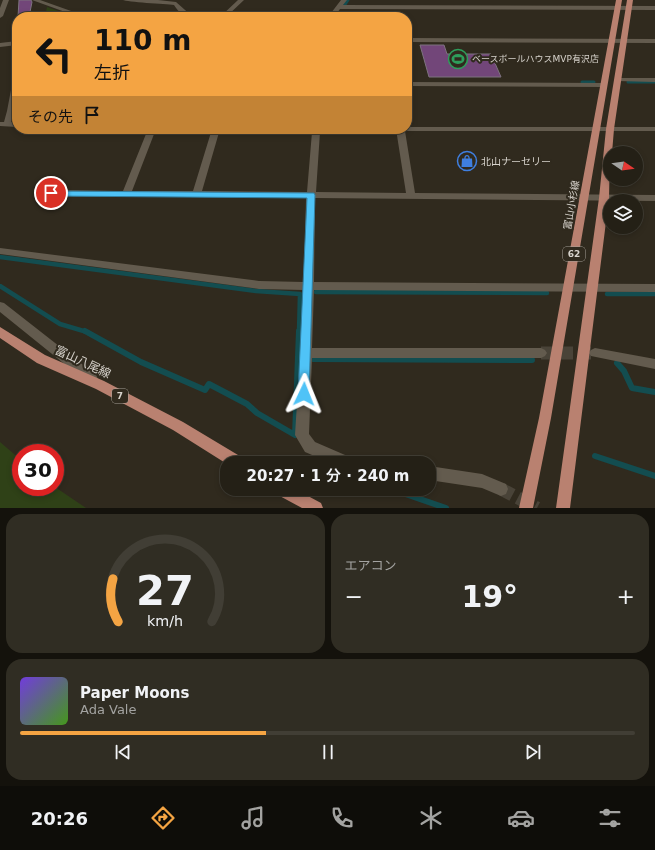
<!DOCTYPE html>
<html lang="ja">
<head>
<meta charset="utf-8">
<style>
	:root { --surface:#242016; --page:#302d23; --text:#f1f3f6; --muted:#a3a3a1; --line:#413e35; --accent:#f4a443 }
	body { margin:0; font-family:"DejaVu Sans","Noto Sans JP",sans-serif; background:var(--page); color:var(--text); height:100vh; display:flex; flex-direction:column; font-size:15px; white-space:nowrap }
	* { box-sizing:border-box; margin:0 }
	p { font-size:13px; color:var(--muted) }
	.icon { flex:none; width:22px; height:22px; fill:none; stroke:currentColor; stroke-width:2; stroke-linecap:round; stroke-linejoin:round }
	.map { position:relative; height:508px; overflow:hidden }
	.side { display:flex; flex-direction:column; gap:6px; padding:6px; background:#14120c; flex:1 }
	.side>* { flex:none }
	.guide { position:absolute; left:12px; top:12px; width:400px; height:122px; border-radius:16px; box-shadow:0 2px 6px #0003,0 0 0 1px var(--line); background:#f4a443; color:#111; overflow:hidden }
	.needle { width:26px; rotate:103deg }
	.fabs { position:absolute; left:603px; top:146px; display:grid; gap:8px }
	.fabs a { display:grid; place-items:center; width:40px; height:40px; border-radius:50%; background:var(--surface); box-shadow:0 2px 6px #0003,0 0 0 1px var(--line); font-size:20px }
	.speed { position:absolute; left:12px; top:444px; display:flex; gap:8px; font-size:20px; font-weight:700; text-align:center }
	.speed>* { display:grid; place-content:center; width:52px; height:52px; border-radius:50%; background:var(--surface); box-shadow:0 2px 6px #0003,0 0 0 1px var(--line); line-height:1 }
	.speed .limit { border:6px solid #d22; background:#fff; color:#111 }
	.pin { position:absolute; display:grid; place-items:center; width:34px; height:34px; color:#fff; margin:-17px; border:2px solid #fff; border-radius:50%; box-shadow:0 1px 4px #0007 }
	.me { position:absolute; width:44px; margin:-22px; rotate:2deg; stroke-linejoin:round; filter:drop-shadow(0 0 3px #0008) }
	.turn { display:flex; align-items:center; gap:14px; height:84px; padding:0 16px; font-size:18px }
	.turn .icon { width:52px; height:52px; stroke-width:2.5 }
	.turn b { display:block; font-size:28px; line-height:34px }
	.then { display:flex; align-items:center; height:38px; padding:0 16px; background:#0003; gap:8px; font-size:15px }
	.big { font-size:30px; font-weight:600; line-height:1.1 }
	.side .tile { flex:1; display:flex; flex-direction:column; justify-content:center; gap:6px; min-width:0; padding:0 14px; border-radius:16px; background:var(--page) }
	.side .dial { align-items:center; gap:0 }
	.dial svg { height:104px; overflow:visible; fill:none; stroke:var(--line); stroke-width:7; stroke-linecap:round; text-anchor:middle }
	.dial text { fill:var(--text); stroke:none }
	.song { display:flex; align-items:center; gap:12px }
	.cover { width:48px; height:48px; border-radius:6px; background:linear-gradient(135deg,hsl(260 70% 55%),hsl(100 70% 35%)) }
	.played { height:4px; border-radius:2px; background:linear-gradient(90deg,var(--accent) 40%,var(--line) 40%) }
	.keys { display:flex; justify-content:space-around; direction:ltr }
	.heat { display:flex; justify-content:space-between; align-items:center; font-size:22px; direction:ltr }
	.side .tiles { flex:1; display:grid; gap:6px; grid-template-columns:1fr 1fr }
	.tile:last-child { grid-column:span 2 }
	.trip { position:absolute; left:220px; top:456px; width:216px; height:40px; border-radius:16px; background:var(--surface); box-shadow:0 2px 6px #0003,0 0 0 1px var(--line); font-weight:600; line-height:40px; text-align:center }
	.menu { display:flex; height:64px; justify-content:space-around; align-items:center; background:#0e0d09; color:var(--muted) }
	.menu .icon { width:28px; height:28px }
	.menu .selected { color:var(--accent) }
	.menu b { font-size:18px; color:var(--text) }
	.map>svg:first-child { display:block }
	.green { fill:#2f4117 }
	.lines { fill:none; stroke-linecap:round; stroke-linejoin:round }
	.stream-far2 { stroke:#134d50; stroke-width:3 }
	.stream-far1 { stroke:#134d50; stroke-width:4.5 }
	.stream { stroke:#134d50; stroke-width:6 }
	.building { fill:#724679; stroke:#7d737f }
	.minor-tunnel { stroke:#494338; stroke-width:13; stroke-dasharray:13 6; stroke-linecap:butt }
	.minor { fill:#635b4e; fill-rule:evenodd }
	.tertiary { fill:#635b4e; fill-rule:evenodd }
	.primary { fill:#b98170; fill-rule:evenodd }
	.route { fill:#4fc3f7; stroke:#337fa1 }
	.labels { text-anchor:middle; stroke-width:4; stroke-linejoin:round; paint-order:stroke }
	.far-poi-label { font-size:9px; fill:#d7d3cc; stroke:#302a1e; text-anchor:start }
	.shield { fill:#302a1e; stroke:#a5a098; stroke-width:1 }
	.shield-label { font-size:9px; font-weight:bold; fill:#d7d3cc }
	.poi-label { font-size:10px; fill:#d7d3cc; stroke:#302a1e; text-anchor:start }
	.street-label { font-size:10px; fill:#d7d3cc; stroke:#302a1e }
	.near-street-label { font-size:12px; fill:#d7d3cc; stroke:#302a1e }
</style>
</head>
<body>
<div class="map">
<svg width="655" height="508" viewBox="0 0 655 508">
	<rect width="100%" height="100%" fill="#302a1e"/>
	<path class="green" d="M47 7 75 17H45Z
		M0 442 21 460V487H55L86 508H0Z"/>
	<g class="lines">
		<path class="stream-far2" d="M344 6 348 0
			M582 82H594
			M628 82H655"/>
		<path class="stream-far1" d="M0 257 256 291 300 294 299 332
			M0 286 60 324 87 332
			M316 292 547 293
			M607 294H655"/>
		<path class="stream" d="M85 331 141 362 205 390 209 384 247 404 257 413 295 435 299 331
			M313 359 532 360
			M617 363 624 371 632 388 655 392
			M595 456 655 476
			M391 489 446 508"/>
	</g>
	<path class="building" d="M19 0H31L32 2 29 17H18Z
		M420 45H444L447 54H491L501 77H429Z"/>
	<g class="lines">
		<path class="minor-tunnel" d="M541 353H591
			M501 489 537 508"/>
		<path class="minor" d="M32 0H40L88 17H79Z
			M123 0H158L176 2 193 17C184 17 179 13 174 5 166 4 126 2 123 0Z
			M238 0H244L226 17H220Z
			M341 0H347L343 5 655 6V10L340 9 334 17H328Z
			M407 38 655 39V43L407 42Z
			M17 41V45L0 47V43Z
			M17 72V96L11 122 17 123V127L0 126V122H4L7 111 14 74Z
			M619 78H655V82L617 81V79Z
			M407 82 604 83 607 85 604 87 407 86Z
			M407 127H655V131H405L415 193 655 195V201L315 198 314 282 655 284V292L314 290 312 348H541L545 350 547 353 545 356 541 358H312L309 434 315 442 352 458 354 463H331L305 452 295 435 304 290 259 289 0 254V248L259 281 304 282 306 198 51 196 47 193 51 190 123 191 148 129H156L132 191H193L212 129H220L202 191 307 192 312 132 309 129H317L320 132 316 192 406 193 396 129H407Z
			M595 348 655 359V369L591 356 589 353 591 350Z
			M429 466 482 474 506 484 508 489 506 494 501 496 482 488 429 480Z"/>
		<path class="tertiary" d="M3 0H9L3 16 0 18V8Z
			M0 302 4 303 96 375 98 379 96 383 92 384 88 383 0 312Z"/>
		<path class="primary" d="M616 0H622L551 418 533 508H519L539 418Z
			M627 0H633L614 129 612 153H610L609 198 570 508H556L599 198 606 129Z
			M0 327 45 355 104 381 183 422 243 458 245 463 227 464 173 430 96 389 37 363 0 338Z
			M274 489H295L321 503 323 508H302L276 494Z"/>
	</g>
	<path class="route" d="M48 191 314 193 315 195 309 394 308 398 304 399 299 398 298 394 307 198 51 196 47 193Z"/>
	<defs>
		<symbol id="stadium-ring" viewBox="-11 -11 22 22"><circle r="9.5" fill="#302a1e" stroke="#2e9e5b" stroke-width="1.5"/><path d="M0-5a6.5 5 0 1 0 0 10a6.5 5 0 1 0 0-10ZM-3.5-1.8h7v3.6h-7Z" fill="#2e9e5b"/></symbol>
		<symbol id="shop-ring" viewBox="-11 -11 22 22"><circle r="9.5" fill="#302a1e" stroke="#3f7fe0" stroke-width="1.5"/><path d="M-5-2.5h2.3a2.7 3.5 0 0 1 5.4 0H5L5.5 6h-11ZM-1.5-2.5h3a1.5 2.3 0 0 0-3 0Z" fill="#3f7fe0"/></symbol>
	</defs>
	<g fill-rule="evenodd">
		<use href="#stadium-ring" x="447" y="48" width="22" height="22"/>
		<use href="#shop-ring" x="456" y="150" width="22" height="22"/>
	</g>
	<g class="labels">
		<g class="far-poi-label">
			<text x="472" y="62">ベースボールハウスMVP有沢店</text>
		</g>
		<g class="shield">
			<rect x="563" y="247" width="22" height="14" rx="3"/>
			<rect x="112" y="389" width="16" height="14" rx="3"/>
		</g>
		<g class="shield-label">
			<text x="574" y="257">62</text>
			<text x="120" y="399">7</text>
		</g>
		<g class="poi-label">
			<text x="481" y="165">北山ナーセリー</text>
		</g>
		<g class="street-label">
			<text transform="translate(571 205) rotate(-80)" y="4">富山小杉線</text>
		</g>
		<g class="near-street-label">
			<text transform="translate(83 362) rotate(25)" y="4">富山八尾線</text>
		</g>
	</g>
</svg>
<div class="fabs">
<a><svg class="needle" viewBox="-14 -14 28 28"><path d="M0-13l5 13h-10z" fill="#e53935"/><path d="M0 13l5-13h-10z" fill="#a3a3a1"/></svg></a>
<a><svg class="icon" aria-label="layers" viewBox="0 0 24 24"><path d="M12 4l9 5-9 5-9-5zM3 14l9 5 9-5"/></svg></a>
</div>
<div class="speed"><div class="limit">30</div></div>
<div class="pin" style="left:51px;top:193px;background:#d93025"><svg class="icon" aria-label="arrive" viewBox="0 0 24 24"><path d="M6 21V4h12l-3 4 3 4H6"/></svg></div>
<svg class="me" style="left:304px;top:394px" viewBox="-20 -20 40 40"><path d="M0-17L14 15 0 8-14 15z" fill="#4fc3f7" stroke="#fff" stroke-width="4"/></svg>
<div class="trip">20:27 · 1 分 · 240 m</div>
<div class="guide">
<div class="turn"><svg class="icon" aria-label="left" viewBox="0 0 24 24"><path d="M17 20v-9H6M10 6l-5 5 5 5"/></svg><div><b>110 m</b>左折</div></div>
<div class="then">その先<svg class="icon" aria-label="arrive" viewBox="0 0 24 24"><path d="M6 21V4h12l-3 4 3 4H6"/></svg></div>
</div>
</div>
<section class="side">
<div class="tiles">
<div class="tile dial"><svg viewBox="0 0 100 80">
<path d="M14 69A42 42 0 1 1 86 69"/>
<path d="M14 69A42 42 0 0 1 10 36" stroke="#f4a443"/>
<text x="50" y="56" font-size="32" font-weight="700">27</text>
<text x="50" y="72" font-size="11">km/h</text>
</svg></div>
<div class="tile"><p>エアコン</p>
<div class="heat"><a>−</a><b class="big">19°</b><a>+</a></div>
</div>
<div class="tile">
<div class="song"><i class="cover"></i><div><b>Paper Moons</b><p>Ada Vale</p></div></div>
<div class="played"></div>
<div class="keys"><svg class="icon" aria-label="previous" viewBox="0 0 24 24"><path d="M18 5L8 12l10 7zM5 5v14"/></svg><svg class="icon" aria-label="pause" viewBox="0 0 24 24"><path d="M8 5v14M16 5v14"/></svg><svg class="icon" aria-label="next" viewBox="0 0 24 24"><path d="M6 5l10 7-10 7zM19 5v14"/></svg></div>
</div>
</div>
</section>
<nav class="menu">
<b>20:26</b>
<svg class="icon selected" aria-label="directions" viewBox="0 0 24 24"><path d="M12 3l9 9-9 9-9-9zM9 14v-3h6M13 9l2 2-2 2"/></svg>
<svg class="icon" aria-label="music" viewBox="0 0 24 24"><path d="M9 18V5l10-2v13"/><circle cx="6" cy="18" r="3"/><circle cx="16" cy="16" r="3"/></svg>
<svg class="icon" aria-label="phone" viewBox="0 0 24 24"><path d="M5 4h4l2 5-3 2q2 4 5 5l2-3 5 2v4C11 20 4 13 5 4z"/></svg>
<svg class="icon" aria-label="climate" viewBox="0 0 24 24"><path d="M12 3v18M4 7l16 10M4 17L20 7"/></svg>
<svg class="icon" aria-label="car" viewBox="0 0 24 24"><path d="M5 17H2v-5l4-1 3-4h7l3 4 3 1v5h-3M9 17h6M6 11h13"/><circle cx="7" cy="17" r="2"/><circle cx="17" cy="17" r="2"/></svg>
<svg class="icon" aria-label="filters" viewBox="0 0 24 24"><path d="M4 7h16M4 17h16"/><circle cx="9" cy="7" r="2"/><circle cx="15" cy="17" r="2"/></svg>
</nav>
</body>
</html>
